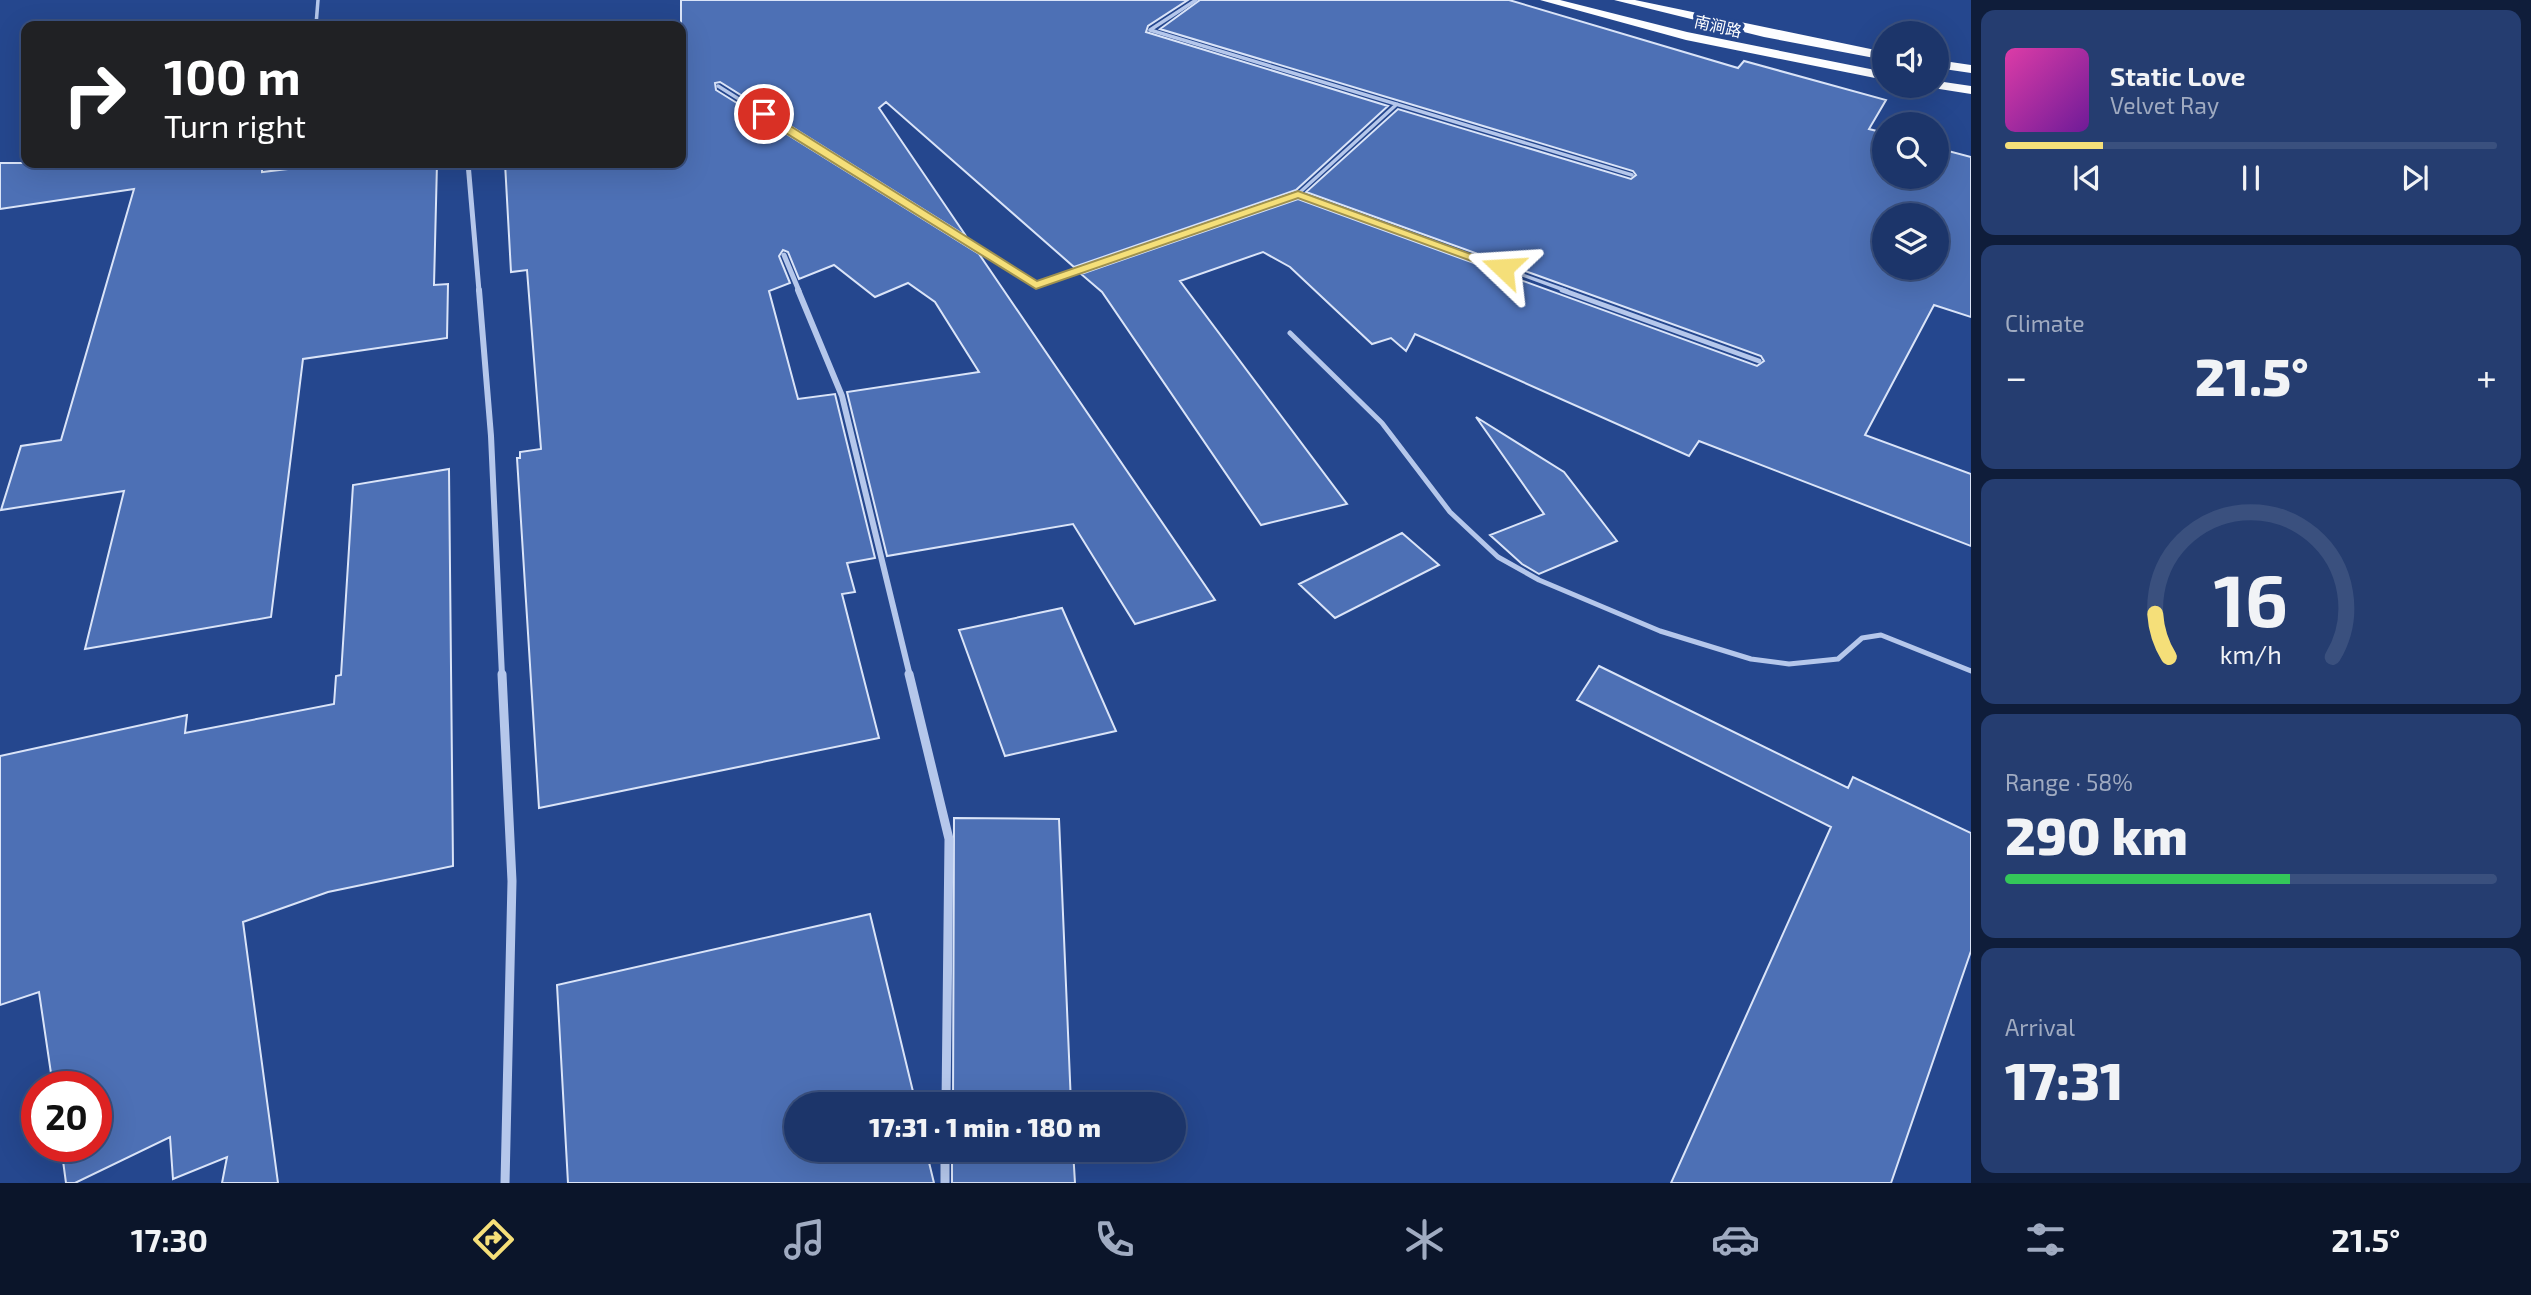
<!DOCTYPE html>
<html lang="en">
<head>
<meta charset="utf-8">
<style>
	:root { --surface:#1c356a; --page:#253d70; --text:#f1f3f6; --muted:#a0abc1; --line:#3a507e; --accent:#f5df79 }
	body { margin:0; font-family:"Exo 2","Noto Sans SC",sans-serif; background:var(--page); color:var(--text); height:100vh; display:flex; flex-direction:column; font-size:26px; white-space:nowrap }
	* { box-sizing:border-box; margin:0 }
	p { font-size:23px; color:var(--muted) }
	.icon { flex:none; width:38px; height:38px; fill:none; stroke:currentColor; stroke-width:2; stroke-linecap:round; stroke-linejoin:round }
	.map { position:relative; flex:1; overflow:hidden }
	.sheet { display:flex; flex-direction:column; gap:10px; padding:10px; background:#0f1d3a; width:560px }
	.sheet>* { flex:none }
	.banner { position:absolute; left:21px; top:21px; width:665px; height:147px; border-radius:14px; box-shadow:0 7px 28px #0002,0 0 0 2px var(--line); background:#202124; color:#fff; overflow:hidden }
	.fabs { position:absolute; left:1872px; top:21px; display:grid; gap:14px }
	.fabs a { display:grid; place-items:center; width:77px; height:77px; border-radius:50%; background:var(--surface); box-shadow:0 7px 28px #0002,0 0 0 2px var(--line); font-size:35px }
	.speed { position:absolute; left:21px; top:1071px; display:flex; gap:14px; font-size:35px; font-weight:700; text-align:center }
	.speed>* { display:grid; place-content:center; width:91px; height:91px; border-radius:50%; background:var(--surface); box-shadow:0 7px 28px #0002,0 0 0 2px var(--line); line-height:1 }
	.speed .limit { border:10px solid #d22; background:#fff; color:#111 }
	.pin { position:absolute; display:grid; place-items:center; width:60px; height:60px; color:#fff; margin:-30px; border:4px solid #fff; border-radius:50%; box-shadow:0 2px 7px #0007 }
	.me { position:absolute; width:77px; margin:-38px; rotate:290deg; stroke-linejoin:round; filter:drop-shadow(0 0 5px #0008) }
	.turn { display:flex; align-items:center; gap:24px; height:147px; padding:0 28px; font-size:32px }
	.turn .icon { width:91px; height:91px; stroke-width:2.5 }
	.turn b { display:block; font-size:49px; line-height:60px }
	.big { font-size:52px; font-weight:800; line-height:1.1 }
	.sheet .widget { flex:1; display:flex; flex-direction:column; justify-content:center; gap:10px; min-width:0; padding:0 24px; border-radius:14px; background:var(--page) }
	.sheet .dial { align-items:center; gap:0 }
	.dial svg { height:182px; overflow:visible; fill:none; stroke:var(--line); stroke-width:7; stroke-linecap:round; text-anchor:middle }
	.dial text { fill:var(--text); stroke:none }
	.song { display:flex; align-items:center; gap:21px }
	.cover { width:84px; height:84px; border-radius:10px; background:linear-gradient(135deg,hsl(320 70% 55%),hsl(280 70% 35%)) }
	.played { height:7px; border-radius:4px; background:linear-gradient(90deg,var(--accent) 20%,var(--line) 20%) }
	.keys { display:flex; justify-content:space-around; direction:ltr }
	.heat { display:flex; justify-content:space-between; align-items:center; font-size:38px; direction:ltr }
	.charge { height:10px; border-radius:5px; background:linear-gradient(90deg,#34c759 58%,var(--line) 0) }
	.trip { position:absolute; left:784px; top:1092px; width:402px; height:70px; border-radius:35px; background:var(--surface); box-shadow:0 7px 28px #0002,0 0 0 2px var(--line); font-weight:800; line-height:70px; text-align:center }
	.tabs { display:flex; height:112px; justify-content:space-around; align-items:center; background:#0b152a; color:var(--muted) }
	.tabs .icon { width:49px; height:49px }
	.tabs .current { color:var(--accent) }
	.tabs b { font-size:32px; color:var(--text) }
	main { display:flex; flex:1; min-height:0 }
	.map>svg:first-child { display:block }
	.building { fill:#4d70b5; stroke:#dae4f8; stroke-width:2; fill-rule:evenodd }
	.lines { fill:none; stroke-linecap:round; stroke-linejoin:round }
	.service-far1 { stroke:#b5c7eb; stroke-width:3.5 }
	.service { stroke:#b5c7eb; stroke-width:5 }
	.minor-far2 { stroke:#b5c7eb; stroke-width:5 }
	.minor-far1 { stroke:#b5c7eb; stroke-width:6 }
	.minor { stroke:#b5c7eb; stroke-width:9 }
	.trunk { fill:#fcfdff; fill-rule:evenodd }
	.route { fill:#f5df79; stroke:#9f914f; stroke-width:2 }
	.labels { text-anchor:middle; stroke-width:7; stroke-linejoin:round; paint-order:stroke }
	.far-street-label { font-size:16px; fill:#fff; stroke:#25478e }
</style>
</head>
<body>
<main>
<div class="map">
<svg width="1971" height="1183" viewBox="0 0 1971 1183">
	<rect width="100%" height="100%" fill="#25478e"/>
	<path class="building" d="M681 0H1188L1148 26 1146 32 1388 106 1296 190 1074 267 886 102 879 108 966 236 720 82 715 83 716 90 979 254 1215 600 1135 624 1073 524 887 556 847 392 979 372 935 302 908 283 875 297 834 265 799 279 788 252 783 250 779 256 790 283 769 291 798 399 835 394 875 558 847 563 855 592 842 594 879 738 539 808 517 458H520V452L541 449 527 270 511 272 505 163H681Z
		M1200 0H1509L1738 68 1744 61 1886 100 1869 129 1885 133V177H1937V148L1971 157V317L1934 305 1865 435 1971 474V546L1699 441 1689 456 1415 334 1406 351 1391 338 1372 344 1290 267 1263 252 1180 281 1347 504 1261 525 1102 292 1081 274 1298 199 1757 366 1764 361 1761 356 1306 192 1398 109 1631 179 1636 175 1633 171 1160 29ZM1885 215H1937V268H1885Z
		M0 163H262V172L338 163H437L434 285 448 284 447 338 303 359 271 617 85 649 124 491 1 510 21 446 61 440 134 189 0 209Z
		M1476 417 1564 472 1617 541 1539 574 1522 564 1490 535 1544 514Z
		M449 469 453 866 328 892 243 922 278 1183H222L227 1157 173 1179 170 1137 75 1183H66L61 1146H96V1087H53L39 992 0 1005V756L187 715 185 733 334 704 336 676 341 675 353 485Z
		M1402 533 1439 565 1335 618 1299 584Z
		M1062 608 1116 731 1005 756 959 630Z
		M1599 666 1848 788 1853 777 1971 833V951L1891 1183H1671L1831 827 1577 700Z
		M954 818 1059 819 1071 1104H953Z
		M870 914 916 1104H796V1150H926L934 1183H568L557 985Z
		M952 1150H1073L1075 1183H952Z"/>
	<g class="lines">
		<path class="service-far1" d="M1196 0 1150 30 1632 175
			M316 25 318 0
			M718 86 1036 285 1298 194 1397 104
			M1298 194 1567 291"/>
		<path class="service" d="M1562 290 1759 361
			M1290 333 1382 423 1450 512 1498 557 1539 580 1660 631 1751 659 1789 664 1838 659 1862 638 1881 635 1971 671"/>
		<path class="minor-far2" d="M468 163 479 291
			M784 255 799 291"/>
		<path class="minor-far1" d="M479 290 491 436 502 676
			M798 290 842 396 910 676"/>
		<path class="minor" d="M502 674 512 881 505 1183
			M909 674 949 839 946 1104
			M945 1150V1183"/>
		<path class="trunk" d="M1540 0H1560L1687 32 1885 72V80L1686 40Z
			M1614 0H1635L1885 52V60L1764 37Z
			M1937 60 1971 65V73L1937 68Z
			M1937 81 1971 86V94L1933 88 1937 86Z"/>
	</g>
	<path class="route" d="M760 112H768L1037 281 1298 191 1509 268 1499 271 1298 198 1036 289 760 117Z"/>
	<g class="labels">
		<g class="far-street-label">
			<text transform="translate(1718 26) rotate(13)" y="6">南涧路</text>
		</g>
	</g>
</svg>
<div class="fabs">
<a><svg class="icon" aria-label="sound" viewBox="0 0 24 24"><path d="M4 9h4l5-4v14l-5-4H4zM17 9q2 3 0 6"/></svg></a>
<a><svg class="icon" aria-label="search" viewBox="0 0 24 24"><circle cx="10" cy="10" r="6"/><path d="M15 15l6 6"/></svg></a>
<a><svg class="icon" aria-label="layers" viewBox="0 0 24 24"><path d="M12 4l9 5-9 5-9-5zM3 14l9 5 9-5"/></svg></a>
</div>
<div class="speed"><div class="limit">20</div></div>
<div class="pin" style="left:764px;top:114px;background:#d93025"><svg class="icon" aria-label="arrive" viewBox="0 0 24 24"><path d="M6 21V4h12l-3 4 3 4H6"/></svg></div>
<svg class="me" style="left:1503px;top:268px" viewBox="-20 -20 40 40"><path d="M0-17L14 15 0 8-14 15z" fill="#f5df79" stroke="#fff" stroke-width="4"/></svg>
<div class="trip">17:31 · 1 min · 180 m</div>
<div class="banner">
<div class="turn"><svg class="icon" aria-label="right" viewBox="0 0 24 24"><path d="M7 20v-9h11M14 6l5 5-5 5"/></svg><div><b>100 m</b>Turn right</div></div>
</div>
</div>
<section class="sheet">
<div class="widget">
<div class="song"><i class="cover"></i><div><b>Static Love</b><p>Velvet Ray</p></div></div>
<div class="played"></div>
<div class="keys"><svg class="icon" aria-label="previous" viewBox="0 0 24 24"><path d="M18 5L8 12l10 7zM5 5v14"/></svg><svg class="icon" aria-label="pause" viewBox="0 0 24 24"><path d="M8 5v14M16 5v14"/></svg><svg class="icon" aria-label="next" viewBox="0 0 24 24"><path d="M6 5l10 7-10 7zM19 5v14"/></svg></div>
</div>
<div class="widget"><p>Climate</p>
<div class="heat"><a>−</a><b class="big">21.5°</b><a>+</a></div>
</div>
<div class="widget dial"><svg viewBox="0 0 100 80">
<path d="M14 69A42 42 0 1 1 86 69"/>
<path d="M14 69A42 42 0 0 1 8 50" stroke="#f5df79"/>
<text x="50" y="56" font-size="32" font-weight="700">16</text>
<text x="50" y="72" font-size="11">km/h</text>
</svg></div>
<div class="widget"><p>Range · 58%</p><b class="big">290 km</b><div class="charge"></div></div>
<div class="widget"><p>Arrival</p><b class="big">17:31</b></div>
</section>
</main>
<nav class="tabs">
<b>17:30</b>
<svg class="icon current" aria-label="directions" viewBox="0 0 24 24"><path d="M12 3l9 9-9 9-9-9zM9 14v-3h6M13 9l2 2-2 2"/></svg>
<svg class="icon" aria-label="music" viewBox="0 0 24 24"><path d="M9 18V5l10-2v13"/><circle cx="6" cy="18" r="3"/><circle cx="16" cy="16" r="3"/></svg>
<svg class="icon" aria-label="phone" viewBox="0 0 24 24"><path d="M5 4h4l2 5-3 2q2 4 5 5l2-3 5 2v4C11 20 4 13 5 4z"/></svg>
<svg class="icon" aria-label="climate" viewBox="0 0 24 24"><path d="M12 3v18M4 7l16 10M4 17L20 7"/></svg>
<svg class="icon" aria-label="car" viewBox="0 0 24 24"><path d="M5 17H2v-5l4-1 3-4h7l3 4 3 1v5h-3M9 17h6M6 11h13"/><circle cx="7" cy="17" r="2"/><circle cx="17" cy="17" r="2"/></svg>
<svg class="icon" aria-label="filters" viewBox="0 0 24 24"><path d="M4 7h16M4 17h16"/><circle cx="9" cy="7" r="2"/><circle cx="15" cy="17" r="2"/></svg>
<b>21.5°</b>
</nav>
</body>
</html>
